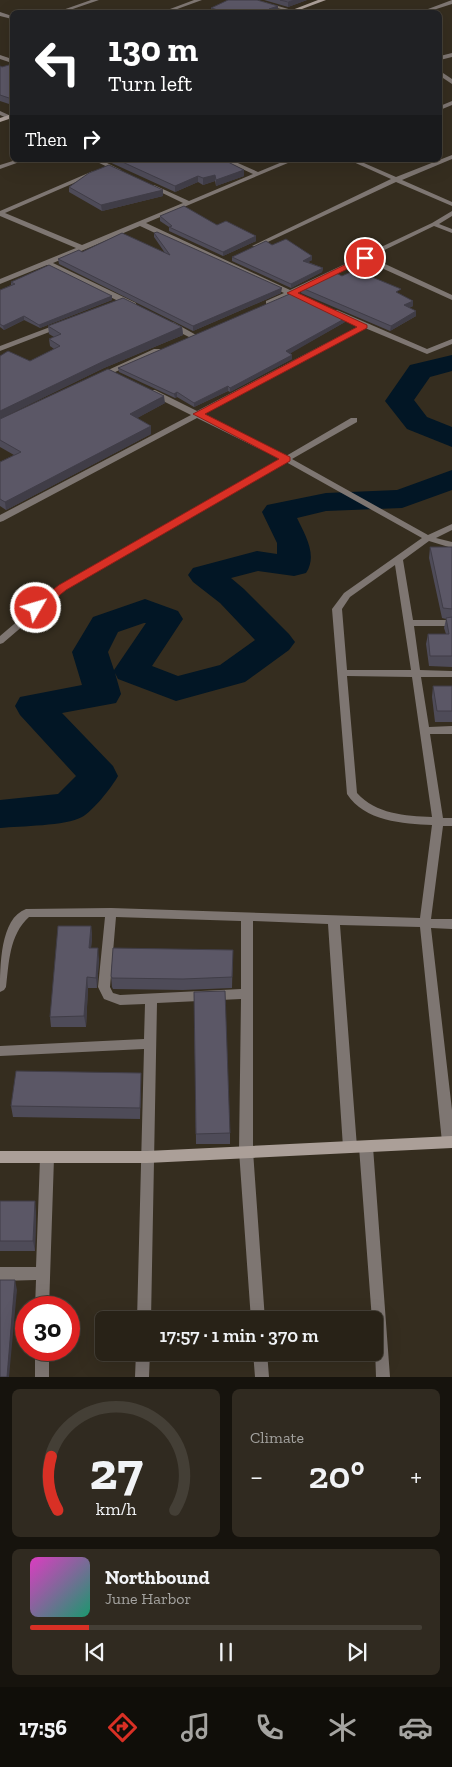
<!DOCTYPE html>
<html lang="en">
<head>
<meta charset="utf-8">
<style>
	:root { --surface:#282217; --page:#302a20; --text:#f1f3f6; --muted:#a5a4a1; --line:#443f36; --accent:#d93025 }
	body { margin:0; font-family:"Zilla Slab",serif; background:var(--page); color:var(--text); height:100vh; display:flex; flex-direction:column; font-size:19px; white-space:nowrap }
	* { box-sizing:border-box; margin:0 }
	p { font-size:16px; color:var(--muted) }
	.icon { flex:none; width:28px; height:28px; fill:none; stroke:currentColor; stroke-width:2; stroke-linecap:round; stroke-linejoin:round }
	.map { position:relative; height:1377px; overflow:hidden }
	.sheet { display:flex; flex-direction:column; gap:12px; padding:12px; background:#16130d; flex:1 }
	.sheet>* { flex:none }
	.banner { position:absolute; left:10px; top:10px; width:432px; height:152px; border-radius:8px; box-shadow:0 5px 20px #0002,0 0 0 1px var(--line); background:#202124; color:#fff; overflow:hidden }
	.speed { position:absolute; left:15px; top:1296px; display:flex; gap:10px; font-size:25px; font-weight:700; text-align:center }
	.speed>* { display:grid; place-content:center; width:65px; height:65px; border-radius:50%; background:var(--surface); box-shadow:0 5px 20px #0002,0 0 0 1px var(--line); line-height:1 }
	.speed .limit { border:8px solid #d22; background:#fff; color:#111 }
	.pin { position:absolute; display:grid; place-items:center; width:42px; height:42px; color:#fff; margin:-21px; border:2px solid #fff; border-radius:50%; box-shadow:0 1px 5px #0007 }
	.me { position:absolute; width:55px; margin:-28px; rotate:52deg; stroke-linejoin:round; filter:drop-shadow(0 0 4px #0008) }
	.turn { display:flex; align-items:center; gap:18px; height:105px; padding:0 15px; font-size:22px }
	.turn .icon { width:65px; height:65px; stroke-width:2.5 }
	.turn b { display:block; font-size:35px; line-height:42px }
	.then { display:flex; align-items:center; height:48px; padding:0 15px; background:#0003; gap:10px; font-size:19px }
	.big { font-size:38px; font-weight:600; line-height:1.1 }
	.sheet .widget { flex:1; display:flex; flex-direction:column; justify-content:center; gap:8px; min-width:0; padding:0 18px; border-radius:8px; background:var(--page) }
	.sheet .dial { align-items:center; gap:0 }
	.dial svg { height:130px; overflow:visible; fill:none; stroke:var(--line); stroke-width:7; stroke-linecap:round; text-anchor:middle }
	.dial text { fill:var(--text); stroke:none }
	.song { display:flex; align-items:center; gap:15px }
	.cover { width:60px; height:60px; border-radius:8px; background:linear-gradient(135deg,hsl(310 70% 55%),hsl(160 70% 35%)) }
	.played { height:5px; border-radius:2px; background:linear-gradient(90deg,var(--accent) 15%,var(--line) 15%) }
	.keys { display:flex; justify-content:space-around; direction:ltr }
	.heat { display:flex; justify-content:space-between; align-items:center; font-size:28px; direction:ltr }
	.sheet .tiles { flex:1; display:grid; gap:12px; grid-template-columns:1fr 1fr }
	.widget:last-child { grid-column:span 2 }
	.trip { position:absolute; left:95px; top:1311px; width:288px; height:50px; border-radius:8px; background:var(--surface); box-shadow:0 5px 20px #0002,0 0 0 1px var(--line); font-weight:600; line-height:50px; text-align:center }
	.tabs { display:flex; height:80px; justify-content:space-around; align-items:center; background:#100e09; color:var(--muted) }
	.tabs .icon { width:35px; height:35px }
	.tabs .selected { color:var(--accent) }
	.tabs b { font-size:22px; color:var(--text) }
	.map>svg:first-child { display:block }
	.lines { fill:none; stroke-linecap:round; stroke-linejoin:round }
	.river { fill:#021625; fill-rule:evenodd }
	.minor { fill:#7e7672; fill-rule:evenodd }
	.tertiary { fill:#7e7672; fill-rule:evenodd }
	.secondary { fill:#ab9f98; fill-rule:evenodd }
	.wall { fill:#4e4b58 }
	.shaded-wall { fill:#403d47 }
	.building { fill:#5b5766; stroke:#403d47 }
	.route { fill:#d93025; stroke:#8d1f18 }
</style>
</head>
<body>
<div class="map">
<svg width="452" height="1377" viewBox="0 0 452 1377">
	<rect width="100%" height="100%" fill="#352d1f"/>
	<g class="lines">
		<path class="river" d="M452 355V371L430 377 414 400 427 417 452 427V447L407 429 385 401 410 365Z
			M452 470V490L402 508 326 511 297 518C305 535 318 555 306 573L294 576 258 571 231 578 244 589 289 634 295 642 289 650 245 682 176 701 118 679 115 673 121 694 116 703 62 713 113 766 118 776C112 787 93 811 82 817 66 826 20 826 0 828V800L58 794 76 776 20 715 15 706 20 697 82 685 72 652 93 617 145 599 178 611 183 619 152 666 178 676 220 665 255 640 220 603 193 582 188 575 193 568 257 551 277 554V543L262 512 267 505 326 493 397 490ZM144 623H146L114 670 108 652 118 632Z"/>
		<path class="minor" d="M91 0H99L64 12H57Z
			M194 0H202L169 12H162Z
			M452 0V4L427 12H420Z
			M0 12 12 16V19L0 16Z
			M452 53V57L440 60V56Z
			M0 55 12 59V63L0 59Z
			M452 101V105L440 110V106Z
			M0 111 11 116 12 117 9 119 0 115Z
			M452 155V159L402 180 452 202V206L396 182 257 247 252 246 391 179 349 160H357L396 177Z
			M16 160H25L0 169V165Z
			M93 160H101L121 170 116 171Z
			M223 160H231L258 172 287 160H295L146 223 290 290 432 223 452 211V216L439 224 452 229V233L434 226 370 257 452 295V300L364 260 296 293 299 295 298 297 290 296 269 305H266V301L284 293 140 226 53 263 136 303V307H130L47 265 0 284V279L76 248 0 216V211L93 171H97V173L5 213 82 245 183 203 150 187V185H154L189 201 253 174Z
			M331 310H337L427 349 452 339V344L427 354 365 328 203 414 286 456 351 418H357V422L292 459 428 535 452 524V530L436 538 452 542V548L429 541 403 560 413 620H452V626H414L420 670 452 671V677H421L429 727 452 726V734H430L443 818H452V826H443L431 919H452V929L431 928 452 1110V1147L449 1148 444 1146 442 1142 420 927 340 925 357 1147 355 1151 350 1153 345 1151 343 1147 328 924 253 921V1151L265 1320H251L239 1151 241 999 157 1003 151 1320H137L144 1049 0 1056V1046L144 1039 145 1004 120 1005 104 999 98 987 105 917H29C9 935 9 963 6 987L4 990 0 992C0 967 0 918 26 909L111 908 420 918 432 825C403 824 364 821 347 794L332 609 344 593 422 538 286 462 66 589 3 643 0 644V636L60 585 280 459 197 418 3 521 0 522V515L191 415 149 394V390H155L197 411 359 326 331 314ZM395 565 411 670H347L342 609 350 597ZM347 676 412 677 432 817C405 816 376 814 357 793ZM116 917 241 921V989L120 995 113 993 110 987Z
			M167 322H173L198 336 194 338H191L167 326Z
			M58 324H61L65 326 0 351V346Z
			M154 349H160L161 351 102 378H99L95 376Z
			M366 1141 371 1143 373 1147 390 1377H376L374 1320H372L359 1147 361 1143Z
			M47 1152 52 1154 54 1158 49 1308H35L36 1280 0 1281V1267H36L40 1158 42 1154Z
			M35 1350H49V1377H35Z
			M136 1352H150L149 1377H135Z
			M253 1352H267L269 1377H255Z"/>
		<path class="tertiary" d="M248 0H257L299 12H292Z
			M440 71 452 79V84L440 76Z"/>
		<path class="secondary" d="M318 0H326L294 12H287Z
			M12 114V118L0 122V118Z
			M452 1136V1148L147 1163H0V1151H147Z"/>
	</g>
	<path class="wall" d="M264 0H307L288 7Z
		M278 6V10L275 11 277 12H211V8Z
		M12 64V105L0 101V66L2 67Z
		M105 160H224L244 176 216 186 215 181 203 185 198 182 175 192Z
		M69 187 163 196 102 211 69 192Z
		M160 216 217 225 256 236V241L223 256 169 231V227L160 221Z
		M154 233 281 293 193 331 59 264 58 259 82 252 165 253 154 237Z
		M272 245 312 256V260L308 262 323 268 322 272 291 288 232 261V257Z
		M342 276 400 294 413 301V306L409 308 416 311V316L390 331 301 293 302 288Z
		M11 282 112 300 40 328 24 320 4 330 0 327V290L11 285Z
		M345 322 290 353 292 355V359L230 392 228 391 194 407 177 397 175 398 119 372 118 368Z
		M48 326 182 327 183 335 104 368 5 416 165 403 137 418 151 426V434L6 510 0 506V462L14 455 0 447V356L30 361 54 349 50 346 49 339 54 337 49 334Z
		M430 547H452V667L429 666 426 644 428 634H446L444 628 446 619 442 618 429 558Z
		M433 686H452V722H435L432 697Z
		M91 926 92 937 91 948 99 959 97 988H88L86 1027H51L50 1017Z
		M233 950 232 988 183 990 113 989 112 987 111 976Z
		M194 992 230 1133V1144H196Z
		M141 1073V1084L140 1119 13 1117 11 1106Z
		M0 1201 36 1211 35 1251H0Z"/>
	<path class="shaded-wall" d="M295 0H307L288 7V2Z
		M278 6V10L271 12 269 9Z
		M244 170V176L216 186V180Z
		M215 175V181L203 185V178Z
		M198 176V182L175 192V186Z
		M163 190V196L102 211 101 205Z
		M256 236V241L223 256V252Z
		M312 256V260L303 265V261Z
		M323 268 322 272 291 288V284Z
		M282 288 281 293 193 331V326Z
		M112 296V300L40 328 39 325Z
		M413 301V306L403 310 404 305Z
		M416 311V316L390 331 391 326Z
		M24 316V320L4 330 3 326Z
		M346 318 345 322 286 356V351Z
		M182 327 183 335 104 368 0 419V411L104 361Z
		M292 355V359L230 392V388Z
		M228 386V391L194 407V403Z
		M177 392V397L175 398 174 394Z
		M164 396 165 403 130 422V414Z
		M151 426V434L6 510 5 502Z
		M91 926 92 937 90 959 89 948Z
		M98 948 99 959 97 988 96 978Z
		M87 977 88 988 86 1027 84 1016Z
		M35 1201 36 1211 35 1251 33 1241Z
		M15 1280 17 1290 9 1377H7Z"/>
	<path class="building" d="M228 0H257L278 6 269 9 277 12H225L211 8Z
		M280 0H295L288 2Z
		M12 64V99L0 95V66L2 67Z
		M118 160H224L244 170 216 180 215 175 203 178 198 176 175 186Z
		M109 165 163 190 101 205 69 187 89 173Z
		M184 206 217 225 226 221 256 236 223 252 169 227 172 226 160 216Z
		M157 232 282 288 193 326 58 259 79 250 82 252 122 233 170 255 154 233Z
		M286 239 312 256 303 261 323 268 291 284 232 257 266 241 272 245Z
		M49 265 112 296 39 325 24 316 3 326 0 324V290L15 284 11 282Z
		M355 270 401 289 396 292 413 301 404 305 416 311 391 326 302 288 334 272 342 276Z
		M292 293 346 318 286 351 292 355 230 388 228 386 194 403 177 392 174 394 118 368Z
		M123 298 182 327 104 361 0 411V356L8 351 30 361 60 346 49 339 61 334 48 326Z
		M108 369 164 396 130 414 151 426 5 502 0 499V462L21 452 0 440V419Z
		M430 547H452V609L443 608Z
		M452 617V656H430L428 634H449L446 618Z
		M433 686H452V711H437Z
		M58 926H91L89 948H98L96 978 87 977 84 1016 50 1017Z
		M113 948 233 950 232 977 183 979 112 978 111 976Z
		M225 991 230 1133 196 1134 194 992Z
		M16 1071 141 1073 140 1108 11 1106Z
		M0 1201H35L33 1241H0Z
		M0 1280H15L7 1377H0Z"/>
	<path class="route" d="M365 255 369 258 368 259 298 293 367 325V328L205 414 290 457V461L66 590 40 611H32V606L59 585 279 459 193 414 357 327 287 293Z"/>
</svg>
<div class="speed"><div class="limit">30</div></div>
<div class="pin" style="left:365px;top:258px;background:#d93025"><svg class="icon" aria-label="arrive" viewBox="0 0 24 24"><path d="M6 21V4h12l-3 4 3 4H6"/></svg></div>
<svg class="me" style="left:36px;top:608px" viewBox="-20 -20 40 40"><circle r="17" fill="#d93025" stroke="#fff" stroke-width="3"/><path d="M0-11L8 9 0 5-8 9z" fill="#fff"/></svg>
<div class="trip">17:57 · 1 min · 370 m</div>
<div class="banner">
<div class="turn"><svg class="icon" aria-label="left" viewBox="0 0 24 24"><path d="M17 20v-9H6M10 6l-5 5 5 5"/></svg><div><b>130 m</b>Turn left</div></div>
<div class="then">Then<svg class="icon" aria-label="right" viewBox="0 0 24 24"><path d="M7 20v-9h11M14 6l5 5-5 5"/></svg></div>
</div>
</div>
<section class="sheet">
<div class="tiles">
<div class="widget dial"><svg viewBox="0 0 100 80">
<path d="M14 69A42 42 0 1 1 86 69"/>
<path d="M14 69A42 42 0 0 1 10 36" stroke="#d93025"/>
<text x="50" y="56" font-size="32" font-weight="700">27</text>
<text x="50" y="72" font-size="11">km/h</text>
</svg></div>
<div class="widget"><p>Climate</p>
<div class="heat"><a>−</a><b class="big">20°</b><a>+</a></div>
</div>
<div class="widget">
<div class="song"><i class="cover"></i><div><b>Northbound</b><p>June Harbor</p></div></div>
<div class="played"></div>
<div class="keys"><svg class="icon" aria-label="previous" viewBox="0 0 24 24"><path d="M18 5L8 12l10 7zM5 5v14"/></svg><svg class="icon" aria-label="pause" viewBox="0 0 24 24"><path d="M8 5v14M16 5v14"/></svg><svg class="icon" aria-label="next" viewBox="0 0 24 24"><path d="M6 5l10 7-10 7zM19 5v14"/></svg></div>
</div>
</div>
</section>
<nav class="tabs">
<b>17:56</b>
<svg class="icon selected" aria-label="directions" viewBox="0 0 24 24"><path d="M12 3l9 9-9 9-9-9zM9 14v-3h6M13 9l2 2-2 2"/></svg>
<svg class="icon" aria-label="music" viewBox="0 0 24 24"><path d="M9 18V5l10-2v13"/><circle cx="6" cy="18" r="3"/><circle cx="16" cy="16" r="3"/></svg>
<svg class="icon" aria-label="phone" viewBox="0 0 24 24"><path d="M5 4h4l2 5-3 2q2 4 5 5l2-3 5 2v4C11 20 4 13 5 4z"/></svg>
<svg class="icon" aria-label="climate" viewBox="0 0 24 24"><path d="M12 3v18M4 7l16 10M4 17L20 7"/></svg>
<svg class="icon" aria-label="car" viewBox="0 0 24 24"><path d="M5 17H2v-5l4-1 3-4h7l3 4 3 1v5h-3M9 17h6M6 11h13"/><circle cx="7" cy="17" r="2"/><circle cx="17" cy="17" r="2"/></svg>
</nav>
</body>
</html>
